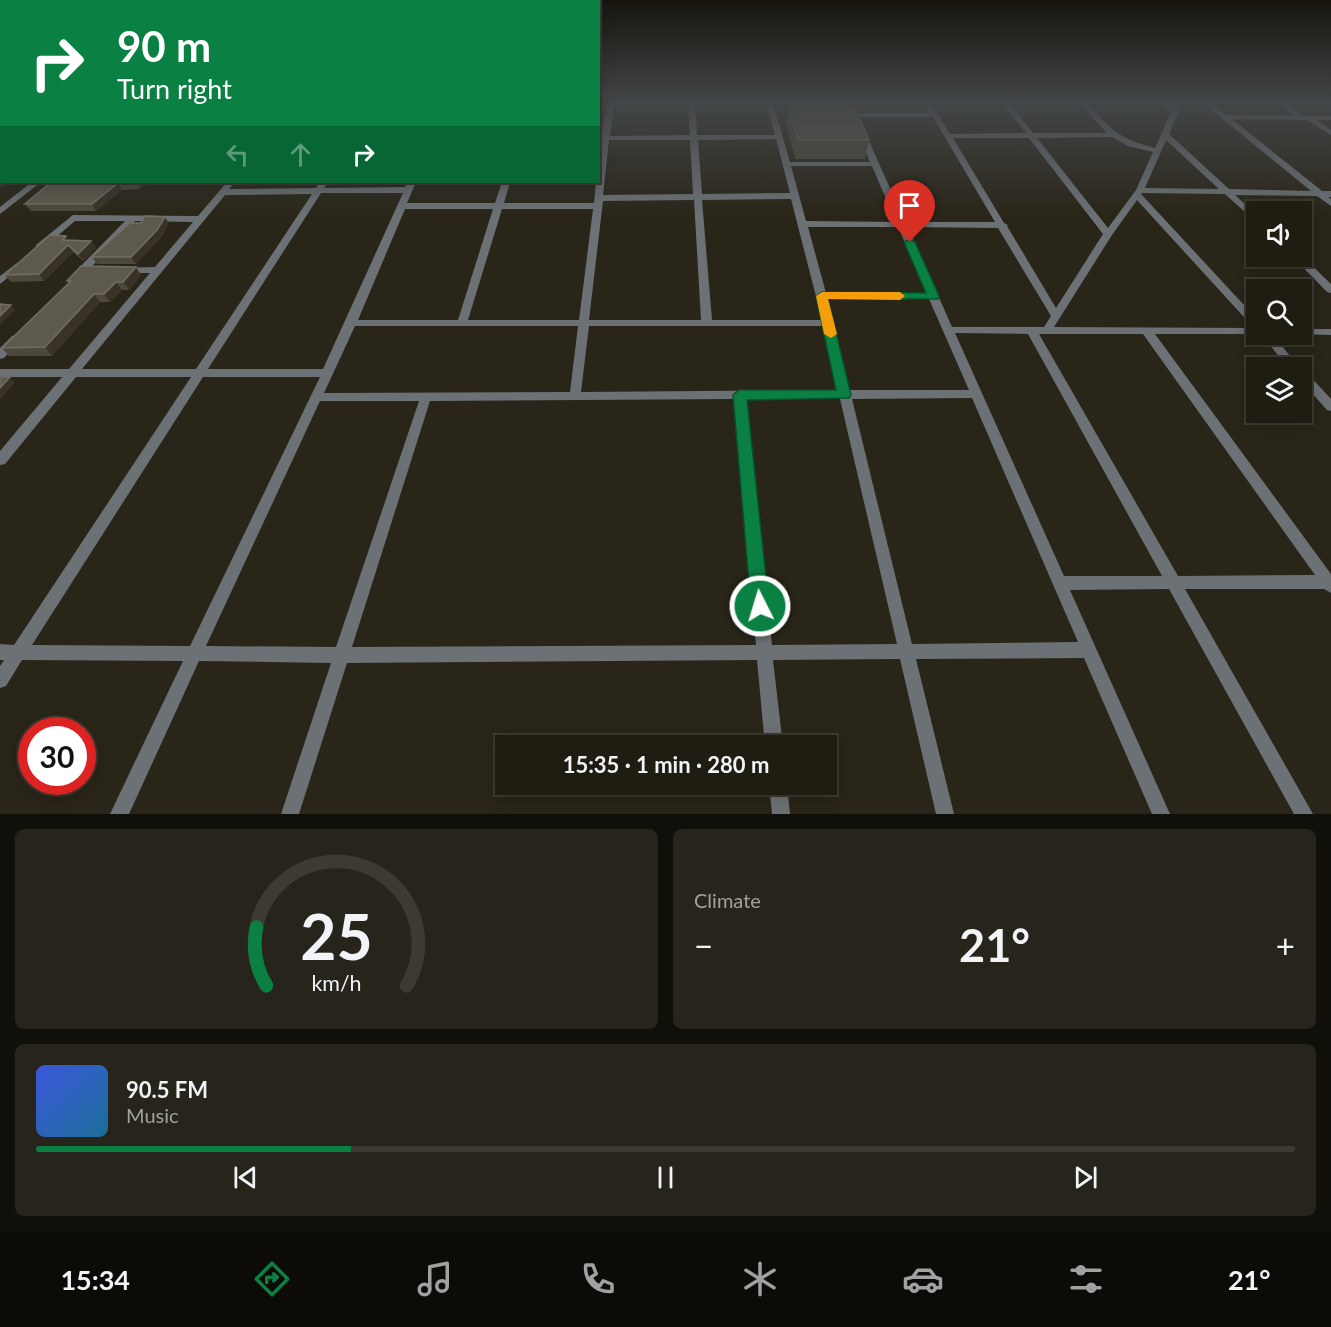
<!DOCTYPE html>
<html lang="en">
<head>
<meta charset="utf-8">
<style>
	:root { --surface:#1f1c12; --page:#27251b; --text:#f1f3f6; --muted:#a1a19f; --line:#3c3a32; --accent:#0b8043 }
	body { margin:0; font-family:Lato,sans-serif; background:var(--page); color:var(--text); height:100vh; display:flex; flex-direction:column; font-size:22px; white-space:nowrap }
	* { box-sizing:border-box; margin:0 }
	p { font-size:20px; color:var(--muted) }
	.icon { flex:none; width:33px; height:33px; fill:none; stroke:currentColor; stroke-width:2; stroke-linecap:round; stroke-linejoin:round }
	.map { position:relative; height:814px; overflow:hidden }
	.side { display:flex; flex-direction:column; gap:15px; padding:15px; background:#110f0a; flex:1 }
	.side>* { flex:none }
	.guide { position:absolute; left:0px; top:0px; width:600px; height:183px; box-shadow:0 3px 15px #0003,0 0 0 2px var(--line); background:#0b8043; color:#fff; overflow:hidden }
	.tools { position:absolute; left:1246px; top:201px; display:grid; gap:12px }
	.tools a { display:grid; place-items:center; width:66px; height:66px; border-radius:0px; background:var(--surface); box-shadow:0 3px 15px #0003,0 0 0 2px var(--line); font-size:30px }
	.speed { position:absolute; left:18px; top:717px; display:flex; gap:12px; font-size:30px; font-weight:700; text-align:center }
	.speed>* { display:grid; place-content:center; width:78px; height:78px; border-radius:50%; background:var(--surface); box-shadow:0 3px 15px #0003,0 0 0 2px var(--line); line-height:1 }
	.speed .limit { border:9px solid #d22; background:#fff; color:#111 }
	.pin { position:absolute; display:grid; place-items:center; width:51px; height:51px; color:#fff; margin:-62px -26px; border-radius:50% 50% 50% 0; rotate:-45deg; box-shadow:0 0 6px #0007 }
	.pin .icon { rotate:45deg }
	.me { position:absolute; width:66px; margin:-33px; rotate:355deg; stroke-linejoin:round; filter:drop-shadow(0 0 4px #0008) }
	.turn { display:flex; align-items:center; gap:21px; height:126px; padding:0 18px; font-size:27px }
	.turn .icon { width:78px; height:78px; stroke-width:2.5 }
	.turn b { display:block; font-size:42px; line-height:51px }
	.lanes { display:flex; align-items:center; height:57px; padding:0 18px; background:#0003; justify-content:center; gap:30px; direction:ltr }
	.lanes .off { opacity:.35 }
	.big { font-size:45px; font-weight:700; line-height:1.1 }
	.side .tile { flex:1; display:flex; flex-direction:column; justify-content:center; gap:9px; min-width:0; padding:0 21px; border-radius:9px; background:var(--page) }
	.side .dial { align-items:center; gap:0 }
	.dial svg { height:156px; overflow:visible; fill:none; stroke:var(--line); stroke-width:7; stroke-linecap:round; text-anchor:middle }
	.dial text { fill:var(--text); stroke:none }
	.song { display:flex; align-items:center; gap:18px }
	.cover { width:72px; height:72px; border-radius:9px; background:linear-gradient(135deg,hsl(230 70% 55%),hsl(200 70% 35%)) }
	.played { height:6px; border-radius:3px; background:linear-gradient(90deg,var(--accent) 25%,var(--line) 25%) }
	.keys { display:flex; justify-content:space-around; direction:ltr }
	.heat { display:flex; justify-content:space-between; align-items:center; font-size:33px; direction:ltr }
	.side .tiles { flex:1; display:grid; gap:15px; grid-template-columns:1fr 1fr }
	.tile:last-child { grid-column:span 2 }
	.trip { position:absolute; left:495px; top:735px; width:342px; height:60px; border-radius:0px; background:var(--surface); box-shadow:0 3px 15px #0003,0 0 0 2px var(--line); font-weight:700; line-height:60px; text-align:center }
	.menu { display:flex; height:96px; justify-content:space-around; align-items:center; background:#0c0b07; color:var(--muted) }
	.menu .icon { width:42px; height:42px }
	.menu .selected { color:var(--accent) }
	.menu b { font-size:27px; color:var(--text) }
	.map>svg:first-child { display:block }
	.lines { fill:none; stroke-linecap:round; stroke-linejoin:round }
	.minor { fill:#6b7175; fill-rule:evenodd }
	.tertiary { fill:#6b7175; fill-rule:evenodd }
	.wall { fill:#4d483c }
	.shaded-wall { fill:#383326 }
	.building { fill:#5d594c; stroke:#726e62; stroke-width:1.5 }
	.route { fill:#0b8043; stroke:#07532c; stroke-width:1.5 }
	.slow { fill:#f59e0b }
</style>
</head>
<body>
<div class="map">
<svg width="1331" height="814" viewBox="0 0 1331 814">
	<rect width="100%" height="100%" fill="#292518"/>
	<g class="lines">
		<path class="minor" d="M607 103H614L610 136 690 135 688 103H695L697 135H775L766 103H773L790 162H870L858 134 865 132 905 222H995L933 117H844L840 115 841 113H930L924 103H931L950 134 1026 133 1002 103H1009L1033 133H1107L1079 103H1087C1112 130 1117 138 1155 148L1171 112 1161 103H1169L1174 107 1176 103H1182L1169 134 1229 189 1311 191 1203 103H1211L1226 115H1294L1277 103H1285L1304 116H1331V120H1317L1331 130V135L1307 120 1232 119 1322 191H1331V197H1328L1331 199V206L1317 196 1235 195 1257 215V223L1225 194 1142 193 1141 194 1257 319V334H1155L1331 574V593L1324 589H1185L1313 814H1294L1169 589 1070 590 1170 814H1152L1084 658 916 659 954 814H936L900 659 773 660 783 746H765L757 660 347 663 299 814H281L331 663 199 661 129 814H110L183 661 22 660 6 686 0 688V666L4 660H0V644L14 645 191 377H76L5 464 0 465V451L62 377H0V369H69L150 273H123L118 270 120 268 155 267 193 222 135 221 80 279 76 280 71 277 72 275 125 221H75L42 249H36V245L73 215 198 216 227 182H235L229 189 316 188 320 182H328L324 188 405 187 408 182H416L407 203H495L502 182H510L504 203H594L596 182H598L601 138ZM1112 137 1128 146 1153 152 1136 190 1108 228 1037 138ZM953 138H1029L1103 234 1056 308 1007 226 1008 225 1004 223ZM776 139 790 193 702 194 698 140ZM609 140H690L693 194 603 195ZM1166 140 1219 189 1145 188ZM791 166H872L896 222 806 221ZM321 193H403L323 369H208ZM312 194 196 369H82L225 195ZM791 199 822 320H712L702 200ZM694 200 701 320H589L603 201ZM1137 200 1253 327 1254 328 1054 327 1112 235ZM405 209H493L458 320H358ZM502 209H593L579 320H468ZM808 227H898L927 293H826ZM908 227 998 228 1051 316 1044 327H952ZM828 299H929L969 390H850ZM355 326H578L570 392 324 393ZM589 326H824L839 390 581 392ZM955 333 1028 334 1162 576H1064ZM1039 334H1143L1315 575 1178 576ZM203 377H320L190 646 32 645ZM972 398 1078 642 912 644 852 399ZM733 399 756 645 352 647 430 401ZM745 399H840L897 644 772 645ZM320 401H419L336 647 206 646Z
			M1292 256H1302L1331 284V293L1327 292Z
			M17 263 22 266 20 268 0 284V276Z
			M1302 329H1331V335L1298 334H1302Z
			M1261 334H1272L1300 368H1288Z
			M16 335 21 339 20 342 4 358 0 359V348L12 336Z
			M1302 371 1306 372 1331 399V411L1327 410 1302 382Z
			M769 784H787L790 814H772Z"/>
		<path class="tertiary" d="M32 182H41L0 214V207Z"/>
	</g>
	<path class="wall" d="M787 103H853L869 140 865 159H795L785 119Z
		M51 182H148L140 189 122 190 96 211H31L25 204Z
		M169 224 161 237 136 264H97L92 257Z
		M70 240 96 248 83 261 73 252 44 281 11 282 5 275Z
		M141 275 129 290H122L110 302H100L52 356H9L2 348 69 283 67 281Z"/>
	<path class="shaded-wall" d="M2 177V182H10L0 189V178Z
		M136 182H148L140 189Z
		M118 183 122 190 96 211 92 204Z
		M165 217 169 224 161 237 136 264 131 257Z
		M66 236 71 242 69 246 73 252 44 281 39 274Z
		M91 241 96 248 83 261 78 254Z
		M136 267 141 275 129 290 123 282Z
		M116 282 122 290 110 302 104 294Z
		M94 294 100 302 52 356 45 347Z
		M11 305 15 310 0 325V316Z
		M10 377 15 383 0 399V388Z"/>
	<path class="building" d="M0 103H2V177L0 178Z
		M787 103H853L869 140H798Z
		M51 182H137L118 183 92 204H25Z
		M145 216 165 217 157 230 131 257H92L130 223H141Z
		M50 235 66 236 63 240 91 241 78 254 68 245 39 274 5 275Z
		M81 266 136 267 123 282H116L104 294H94L45 347 2 348 71 281H67Z
		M0 304 11 305 0 316Z
		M0 377H10L0 388Z"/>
	<linearGradient id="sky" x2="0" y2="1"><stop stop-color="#17140d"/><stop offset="0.47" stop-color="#434648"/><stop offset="1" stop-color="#434648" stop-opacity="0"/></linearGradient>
	<rect width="1331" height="217" fill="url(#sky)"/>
	<path class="route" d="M910 239 915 242 939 296 938 299H828L851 395 849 398 747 400 769 606 766 611 760 613 754 611 751 606 733 395 739 390H836L816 296 822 292 926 293 904 242Z"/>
	<path class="slow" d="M822 292H900L905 296 900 300 828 299 837 334 831 338 824 334 816 296Z"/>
</svg>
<div class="tools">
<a><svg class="icon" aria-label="sound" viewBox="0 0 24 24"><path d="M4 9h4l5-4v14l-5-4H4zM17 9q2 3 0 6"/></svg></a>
<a><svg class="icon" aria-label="search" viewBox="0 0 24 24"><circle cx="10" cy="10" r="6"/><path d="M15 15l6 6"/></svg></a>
<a><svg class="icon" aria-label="layers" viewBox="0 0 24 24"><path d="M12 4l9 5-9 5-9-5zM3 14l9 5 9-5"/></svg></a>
</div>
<div class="speed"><div class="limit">30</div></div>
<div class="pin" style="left:910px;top:242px;background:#d93025"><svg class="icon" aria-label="arrive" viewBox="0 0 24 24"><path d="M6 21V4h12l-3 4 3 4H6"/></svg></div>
<svg class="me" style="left:760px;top:606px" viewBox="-20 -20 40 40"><circle r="17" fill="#0b8043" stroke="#fff" stroke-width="3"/><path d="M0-11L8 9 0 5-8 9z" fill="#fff"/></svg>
<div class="trip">15:35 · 1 min · 280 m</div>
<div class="guide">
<div class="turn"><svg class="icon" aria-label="right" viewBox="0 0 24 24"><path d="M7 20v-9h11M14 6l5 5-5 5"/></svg><div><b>90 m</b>Turn right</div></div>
<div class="lanes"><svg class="icon off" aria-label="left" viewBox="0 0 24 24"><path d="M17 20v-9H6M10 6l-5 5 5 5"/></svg><svg class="icon off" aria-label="ahead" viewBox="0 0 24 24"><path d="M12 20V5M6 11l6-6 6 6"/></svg><svg class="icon" aria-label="right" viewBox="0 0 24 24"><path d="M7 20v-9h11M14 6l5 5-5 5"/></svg></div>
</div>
</div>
<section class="side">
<div class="tiles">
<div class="tile dial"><svg viewBox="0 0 100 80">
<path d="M14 69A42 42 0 1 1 86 69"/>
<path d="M14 69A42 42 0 0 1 9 39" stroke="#0b8043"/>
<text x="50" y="56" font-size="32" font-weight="700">25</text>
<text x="50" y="72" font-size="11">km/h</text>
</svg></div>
<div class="tile"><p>Climate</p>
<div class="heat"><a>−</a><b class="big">21°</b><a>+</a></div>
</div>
<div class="tile">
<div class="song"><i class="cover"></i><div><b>90.5 FM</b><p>Music</p></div></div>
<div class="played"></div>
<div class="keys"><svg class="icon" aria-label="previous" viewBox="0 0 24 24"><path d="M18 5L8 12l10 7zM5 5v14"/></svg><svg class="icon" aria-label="pause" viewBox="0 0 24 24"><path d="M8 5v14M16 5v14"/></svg><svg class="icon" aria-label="next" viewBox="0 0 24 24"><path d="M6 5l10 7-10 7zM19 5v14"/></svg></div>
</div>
</div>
</section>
<nav class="menu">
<b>15:34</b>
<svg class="icon selected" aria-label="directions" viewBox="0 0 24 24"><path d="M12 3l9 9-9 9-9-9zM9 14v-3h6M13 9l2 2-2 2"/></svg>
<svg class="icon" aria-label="music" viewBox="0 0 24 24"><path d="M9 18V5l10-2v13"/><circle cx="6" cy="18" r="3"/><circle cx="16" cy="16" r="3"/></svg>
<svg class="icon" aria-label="phone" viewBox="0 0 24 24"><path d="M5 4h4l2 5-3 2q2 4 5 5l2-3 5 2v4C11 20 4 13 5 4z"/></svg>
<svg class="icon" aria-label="climate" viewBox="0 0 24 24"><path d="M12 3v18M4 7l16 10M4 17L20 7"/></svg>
<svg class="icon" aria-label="car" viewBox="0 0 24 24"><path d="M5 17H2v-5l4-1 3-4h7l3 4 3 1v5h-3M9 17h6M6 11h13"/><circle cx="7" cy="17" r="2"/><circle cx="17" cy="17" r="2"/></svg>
<svg class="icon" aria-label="filters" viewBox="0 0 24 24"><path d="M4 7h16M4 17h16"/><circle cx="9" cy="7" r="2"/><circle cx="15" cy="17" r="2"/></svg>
<b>21°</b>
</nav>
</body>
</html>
